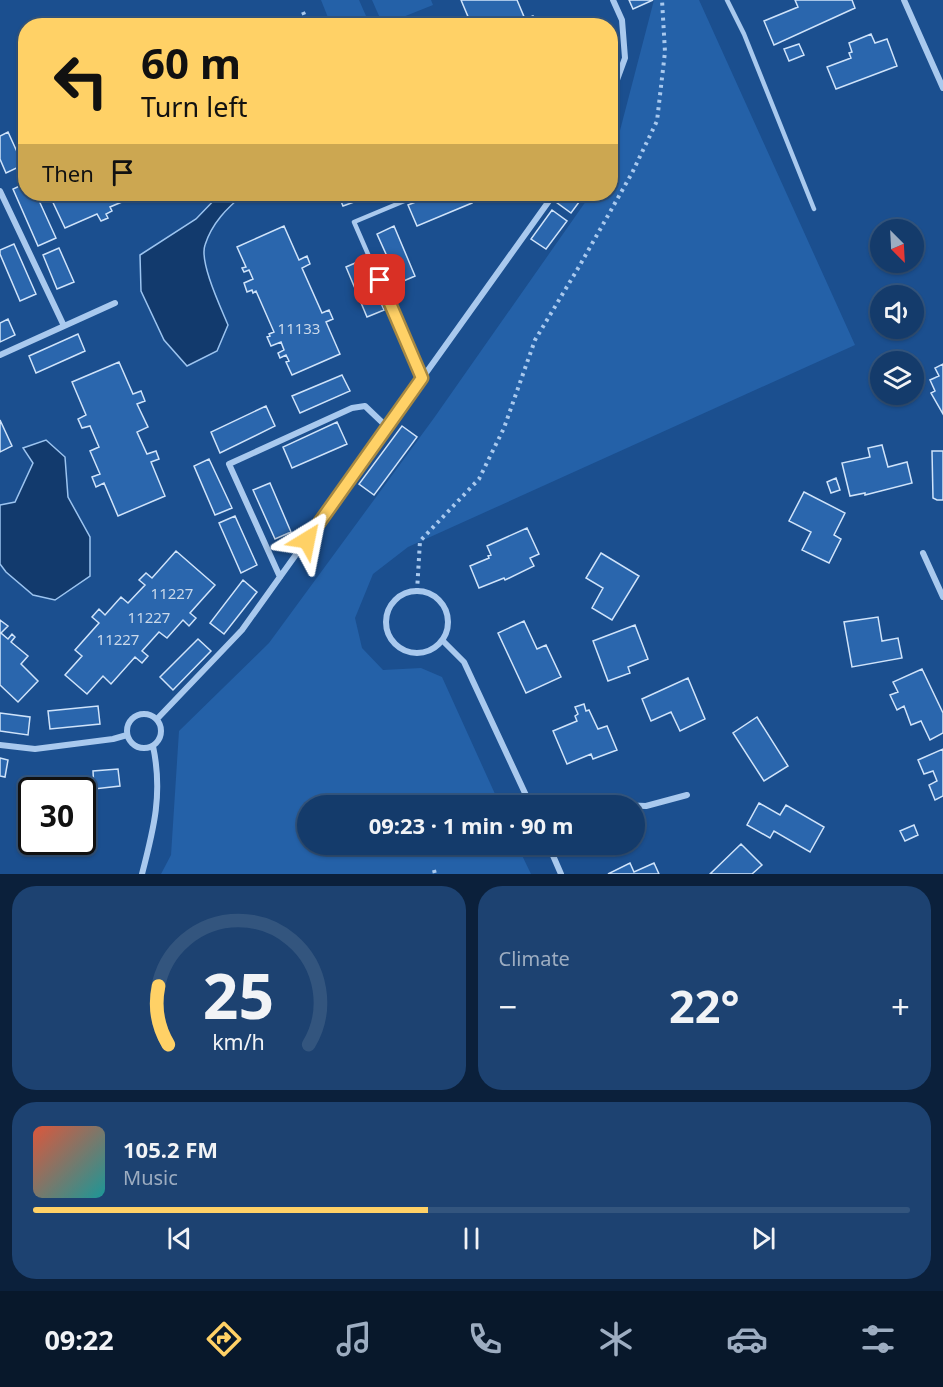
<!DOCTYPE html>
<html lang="en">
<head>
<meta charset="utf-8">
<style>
	:root { --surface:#143b6b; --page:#1d4271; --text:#f1f3f6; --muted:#9dadc1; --line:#33557e; --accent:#ffd166 }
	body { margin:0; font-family:"Noto Sans",sans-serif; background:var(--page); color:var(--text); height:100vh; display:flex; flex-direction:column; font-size:22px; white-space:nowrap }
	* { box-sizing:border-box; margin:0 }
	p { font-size:20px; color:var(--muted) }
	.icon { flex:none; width:33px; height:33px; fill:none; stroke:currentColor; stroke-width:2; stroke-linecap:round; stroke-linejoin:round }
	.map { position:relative; height:874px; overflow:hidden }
	.panel { display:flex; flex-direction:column; gap:12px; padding:12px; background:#0b203b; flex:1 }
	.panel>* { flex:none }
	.hud { position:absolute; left:18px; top:18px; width:600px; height:183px; border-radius:24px; box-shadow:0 2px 4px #0004,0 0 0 2px var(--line); background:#ffd166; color:#111; overflow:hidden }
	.needle { width:39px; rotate:156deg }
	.controls { position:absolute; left:870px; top:219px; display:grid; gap:12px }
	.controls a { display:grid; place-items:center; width:54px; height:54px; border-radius:50%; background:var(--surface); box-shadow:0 2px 4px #0004,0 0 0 2px var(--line); font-size:30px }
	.speed { position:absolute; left:18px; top:777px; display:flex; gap:12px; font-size:30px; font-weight:700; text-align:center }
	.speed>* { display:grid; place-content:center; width:78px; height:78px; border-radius:50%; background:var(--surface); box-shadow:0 2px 4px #0004,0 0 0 2px var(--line); line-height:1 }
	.speed .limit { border:3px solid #111; border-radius:9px; background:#fff; color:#111 }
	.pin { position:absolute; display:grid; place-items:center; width:51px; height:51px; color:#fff; margin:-26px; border-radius:12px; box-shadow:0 3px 9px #0006 }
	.me { position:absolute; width:66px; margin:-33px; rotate:35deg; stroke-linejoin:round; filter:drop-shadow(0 0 4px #0008) }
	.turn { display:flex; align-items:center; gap:21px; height:126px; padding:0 24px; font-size:27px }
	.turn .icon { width:78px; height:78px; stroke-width:2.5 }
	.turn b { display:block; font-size:42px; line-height:51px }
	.then { display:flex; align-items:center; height:57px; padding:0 24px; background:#0003; gap:12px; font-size:22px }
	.big { font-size:45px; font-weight:700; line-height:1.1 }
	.panel .tile { flex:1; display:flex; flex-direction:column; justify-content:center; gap:9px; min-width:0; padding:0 21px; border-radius:24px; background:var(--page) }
	.panel .dial { align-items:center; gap:0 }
	.dial svg { height:156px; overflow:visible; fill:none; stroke:var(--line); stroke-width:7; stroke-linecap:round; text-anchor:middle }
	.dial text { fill:var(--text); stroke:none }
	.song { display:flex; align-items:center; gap:18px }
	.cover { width:72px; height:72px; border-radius:9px; background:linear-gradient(135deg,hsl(10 70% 55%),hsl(180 70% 35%)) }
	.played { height:6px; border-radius:3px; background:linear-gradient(90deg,var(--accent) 45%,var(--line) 45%) }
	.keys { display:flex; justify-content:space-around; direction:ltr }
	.heat { display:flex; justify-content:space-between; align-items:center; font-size:33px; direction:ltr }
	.panel .tiles { flex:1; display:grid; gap:12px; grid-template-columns:1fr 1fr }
	.tile:last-child { grid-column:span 2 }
	.trip { position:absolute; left:297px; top:795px; width:348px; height:60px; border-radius:30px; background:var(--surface); box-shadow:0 2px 4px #0004,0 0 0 2px var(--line); font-weight:700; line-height:60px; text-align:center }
	.tab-bar { display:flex; height:96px; justify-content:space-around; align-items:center; background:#08182b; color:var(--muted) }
	.tab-bar .icon { width:42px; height:42px }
	.tab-bar .active { color:var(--accent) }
	.tab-bar b { font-size:27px; color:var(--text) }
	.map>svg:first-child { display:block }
	.green { fill:#2461a8 }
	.water { fill:#123a6d; stroke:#9cc4f0; stroke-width:1.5 }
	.building { fill:#2a66ad; stroke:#cfe3fa; stroke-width:1.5 }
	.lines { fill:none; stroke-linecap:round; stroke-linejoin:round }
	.path { stroke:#a9c9ee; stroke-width:4; stroke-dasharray:3 4.5; stroke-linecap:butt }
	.lane { stroke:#a9c9ee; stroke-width:4.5 }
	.street { stroke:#a9c9ee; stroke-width:6 }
	.route-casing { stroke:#a68842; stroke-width:15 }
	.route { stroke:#ffd166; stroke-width:10 }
	.labels { text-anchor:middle; stroke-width:6; stroke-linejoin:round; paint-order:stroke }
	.number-label { font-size:15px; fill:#cad9ea }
</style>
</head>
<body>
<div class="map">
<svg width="943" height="874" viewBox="0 0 943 874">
	<rect width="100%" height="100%" fill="#1b4f8f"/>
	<path class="green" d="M321 0H359L370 25H331Z
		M372 0H431L433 5 383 25Z
		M654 0H699L855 345 408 547 373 574 355 618 362 648 383 670 421 668 442 677 500 805 308 806V844L517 845 531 874H161L171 855 179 731 269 643 434 418 591 194H610L611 165Z"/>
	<path class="water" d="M210 19 259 20 263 25H195Z
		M220 194H244C227 208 212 223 205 245 199 262 221 308 228 325L217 351 187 366 164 340 141 291 140 255 196 219Z
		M46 440 65 457 68 497 90 537V576L55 600 33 595 6 572 0 564V505L15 502 33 463 23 448Z"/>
	<path class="building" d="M461 0H517L525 19 533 16 537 24 533 26H472Z
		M629 0H653L633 9Z
		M795 0H852L855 8 774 45 764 21 798 7Z
		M871 34 875 43 887 39 897 66 836 89 827 67 851 58 849 53 852 52 849 43Z
		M799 44 804 55 789 61 784 49Z
		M8 132 23 165 6 173 0 159V136Z
		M26 183V194H36L56 238 38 246 13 189Z
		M49 194H141L110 207 112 211 106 214 108 218 101 221 97 214 65 228Z
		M338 194H376L343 206Z
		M436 194H468L472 203 417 226 408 205Z
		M562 194H585L571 213 556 202Z
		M552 210 567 221 546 249 531 239Z
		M284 226 299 260 307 256 310 264 302 268 322 313 329 310 333 319 326 322 340 354 292 375 286 362 289 361 286 355 280 358 278 353 284 350 281 342 271 346 267 337 270 336 269 334 274 332 256 291 253 293 252 290 247 292 244 283 253 279 249 270 244 272 242 268 246 267 237 247Z
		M394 226 415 276 399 283 377 234Z
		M14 244 36 294 20 301 0 254V250Z
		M59 248 74 282 57 289 43 255Z
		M362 260 384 310 367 317 346 267Z
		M8 319 15 335 0 342V323Z
		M78 334 85 351 36 373 29 356Z
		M119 362 133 394 141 391 145 401 137 404 148 427 137 432 147 454 156 451 159 459 151 462 165 496 118 516 104 483 96 487 92 477 100 474 90 451 99 447 90 426 82 428 78 419 86 415 72 382Z
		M943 364V414L931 393 935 391 930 380 939 376 935 368Z
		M342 375 350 391 300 413 292 396Z
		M266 406 275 426 220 453 211 432Z
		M0 420 12 446 0 452Z
		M337 422 347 444 292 468 283 447Z
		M402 426 417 437 374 495 359 484Z
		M882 445 888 467 907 462 912 483 865 495V493L850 496 842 463 870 457 868 448Z
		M932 451H943V500H937L933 498Z
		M209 459 232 508 215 515 194 466Z
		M836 478 840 490 831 493 827 482Z
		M270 483 291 532 275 539 253 490Z
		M804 492 845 513 834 535 841 539 829 563 802 550 811 532 789 521Z
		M235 516 257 565 241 573 219 523Z
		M527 528 539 554 530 558 534 566 505 580 504 578 479 588 470 566 489 558 488 556 491 555 487 546Z
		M176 551 215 585 190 613 196 618 189 626 183 620 167 638 159 632 142 651 148 656 142 663 135 657 111 684 103 676 87 694 65 675 82 656 75 650 99 623 92 617 99 609 105 615 121 597 128 603 145 585 139 580 146 573 152 578Z
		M601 553 639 576 612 620 592 608 603 588 586 578Z
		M243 580 257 592 224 634 210 623Z
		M878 617 882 641 898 638 902 658 852 667 844 622Z
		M0 620 8 626 1 633 8 639 12 634 15 637 11 642 28 656 21 664 38 681 18 702 0 685Z
		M524 621 537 649 546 645 561 677 526 693 498 633Z
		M635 625 648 659 628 667 630 673 608 681 593 641Z
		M198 639 211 651 173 690 160 677Z
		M922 669 943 713V733L930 740 921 721 911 725 904 706 897 710 890 695 898 692 893 682Z
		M688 678 705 719 680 731 671 712 651 721 642 699Z
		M584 704 586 711 589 710 598 729 607 726 617 750 593 759 591 754 567 764 553 731 577 721 575 716 578 714 575 707Z
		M98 706 100 724 50 729 48 711Z
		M0 713 30 717 28 735 0 731Z
		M757 717 788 766 764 781 733 733Z
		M943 749V796L935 800 929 785 937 781 933 771 924 774 918 760Z
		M0 758 8 760 5 777 0 776Z
		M118 769 120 786 94 789 93 771Z
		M759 803 780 815 786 805 824 827 810 852 774 831 770 838 747 825Z
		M914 825 918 835 905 841 900 831Z
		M741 844 762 865 752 874H710Z
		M630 863 634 872 654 863 659 874H608Z"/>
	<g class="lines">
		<path class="path" d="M303 12 309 26
			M417 591 420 541 479 479 504 428 535 340 580 265 632 173 657 121 665 52 662 0
			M434 870 435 874"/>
		<path class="lane" d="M727 0 744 34 814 209
			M421 194 354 222 422 378"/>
		<path class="street" d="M904 0 943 88
			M610 99 625 58 622 20 613 0
			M0 191 64 326
			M0 355 115 303
			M923 553 943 597
			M280 577 229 464 352 408 365 406 387 427
			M386 622a31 31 0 1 1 62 0a31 31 0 1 1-62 0Z
			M443 641 464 662 531 806
			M127 731a17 17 0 1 1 34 0a17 17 0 1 1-34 0Z
			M157 719 242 630 554 194
			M0 745 35 749 113 739 127 735
			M587 806 595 804 646 806 687 795
			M548 844 561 874
			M142 874C154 828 163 793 153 746"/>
	</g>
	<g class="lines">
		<defs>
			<path id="route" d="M307 540 422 378 380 280"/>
		</defs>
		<use href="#route" class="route-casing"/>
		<use href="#route" class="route"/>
	</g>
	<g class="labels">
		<g class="number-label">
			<text x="299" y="334">11133</text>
			<text x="172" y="599">11227</text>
			<text x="149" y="623">11227</text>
			<text x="118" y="645">11227</text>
		</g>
	</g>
</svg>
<div class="controls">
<a><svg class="needle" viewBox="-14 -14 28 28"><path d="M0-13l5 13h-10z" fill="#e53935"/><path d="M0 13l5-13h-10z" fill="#9dadc1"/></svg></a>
<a><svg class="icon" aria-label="sound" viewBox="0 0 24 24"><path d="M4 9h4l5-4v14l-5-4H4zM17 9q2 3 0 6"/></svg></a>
<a><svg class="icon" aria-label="layers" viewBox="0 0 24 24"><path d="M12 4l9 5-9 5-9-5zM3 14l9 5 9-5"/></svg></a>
</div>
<div class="speed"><div class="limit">30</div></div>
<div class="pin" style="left:380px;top:280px;background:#d93025"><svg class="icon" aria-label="arrive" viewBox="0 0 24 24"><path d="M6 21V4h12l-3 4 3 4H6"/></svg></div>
<svg class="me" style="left:307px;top:540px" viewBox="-20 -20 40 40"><path d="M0-17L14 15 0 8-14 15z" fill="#ffd166" stroke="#fff" stroke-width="4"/></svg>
<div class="trip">09:23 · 1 min · 90 m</div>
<div class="hud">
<div class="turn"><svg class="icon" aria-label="left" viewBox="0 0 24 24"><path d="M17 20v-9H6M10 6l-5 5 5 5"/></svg><div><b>60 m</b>Turn left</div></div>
<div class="then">Then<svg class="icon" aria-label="arrive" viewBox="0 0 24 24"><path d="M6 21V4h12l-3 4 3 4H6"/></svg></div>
</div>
</div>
<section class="panel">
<div class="tiles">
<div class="tile dial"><svg viewBox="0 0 100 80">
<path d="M14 69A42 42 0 1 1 86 69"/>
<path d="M14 69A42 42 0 0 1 9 39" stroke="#ffd166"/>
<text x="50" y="56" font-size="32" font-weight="700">25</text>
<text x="50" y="72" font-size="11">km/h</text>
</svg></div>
<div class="tile"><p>Climate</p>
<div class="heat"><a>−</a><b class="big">22°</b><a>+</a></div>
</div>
<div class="tile">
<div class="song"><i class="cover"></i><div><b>105.2 FM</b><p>Music</p></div></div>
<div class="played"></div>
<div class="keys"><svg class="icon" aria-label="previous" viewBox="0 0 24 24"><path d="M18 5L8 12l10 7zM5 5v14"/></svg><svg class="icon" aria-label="pause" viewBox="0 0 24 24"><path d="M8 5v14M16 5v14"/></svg><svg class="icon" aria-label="next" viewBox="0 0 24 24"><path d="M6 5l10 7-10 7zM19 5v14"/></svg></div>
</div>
</div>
</section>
<nav class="tab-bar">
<b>09:22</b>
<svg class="icon active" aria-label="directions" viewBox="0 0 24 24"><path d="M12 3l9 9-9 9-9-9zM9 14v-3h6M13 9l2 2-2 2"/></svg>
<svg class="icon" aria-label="music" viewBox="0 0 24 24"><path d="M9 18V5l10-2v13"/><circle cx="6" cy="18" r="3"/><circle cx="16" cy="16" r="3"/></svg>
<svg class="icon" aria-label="phone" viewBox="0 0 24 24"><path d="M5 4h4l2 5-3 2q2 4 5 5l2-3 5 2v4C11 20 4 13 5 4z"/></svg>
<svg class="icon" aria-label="climate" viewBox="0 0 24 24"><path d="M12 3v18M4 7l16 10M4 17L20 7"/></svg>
<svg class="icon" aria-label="car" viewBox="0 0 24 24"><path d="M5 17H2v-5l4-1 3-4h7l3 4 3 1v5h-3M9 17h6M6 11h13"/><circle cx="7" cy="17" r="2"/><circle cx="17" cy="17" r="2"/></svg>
<svg class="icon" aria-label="filters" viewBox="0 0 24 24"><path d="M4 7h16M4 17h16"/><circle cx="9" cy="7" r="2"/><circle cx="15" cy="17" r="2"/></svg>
</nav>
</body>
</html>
